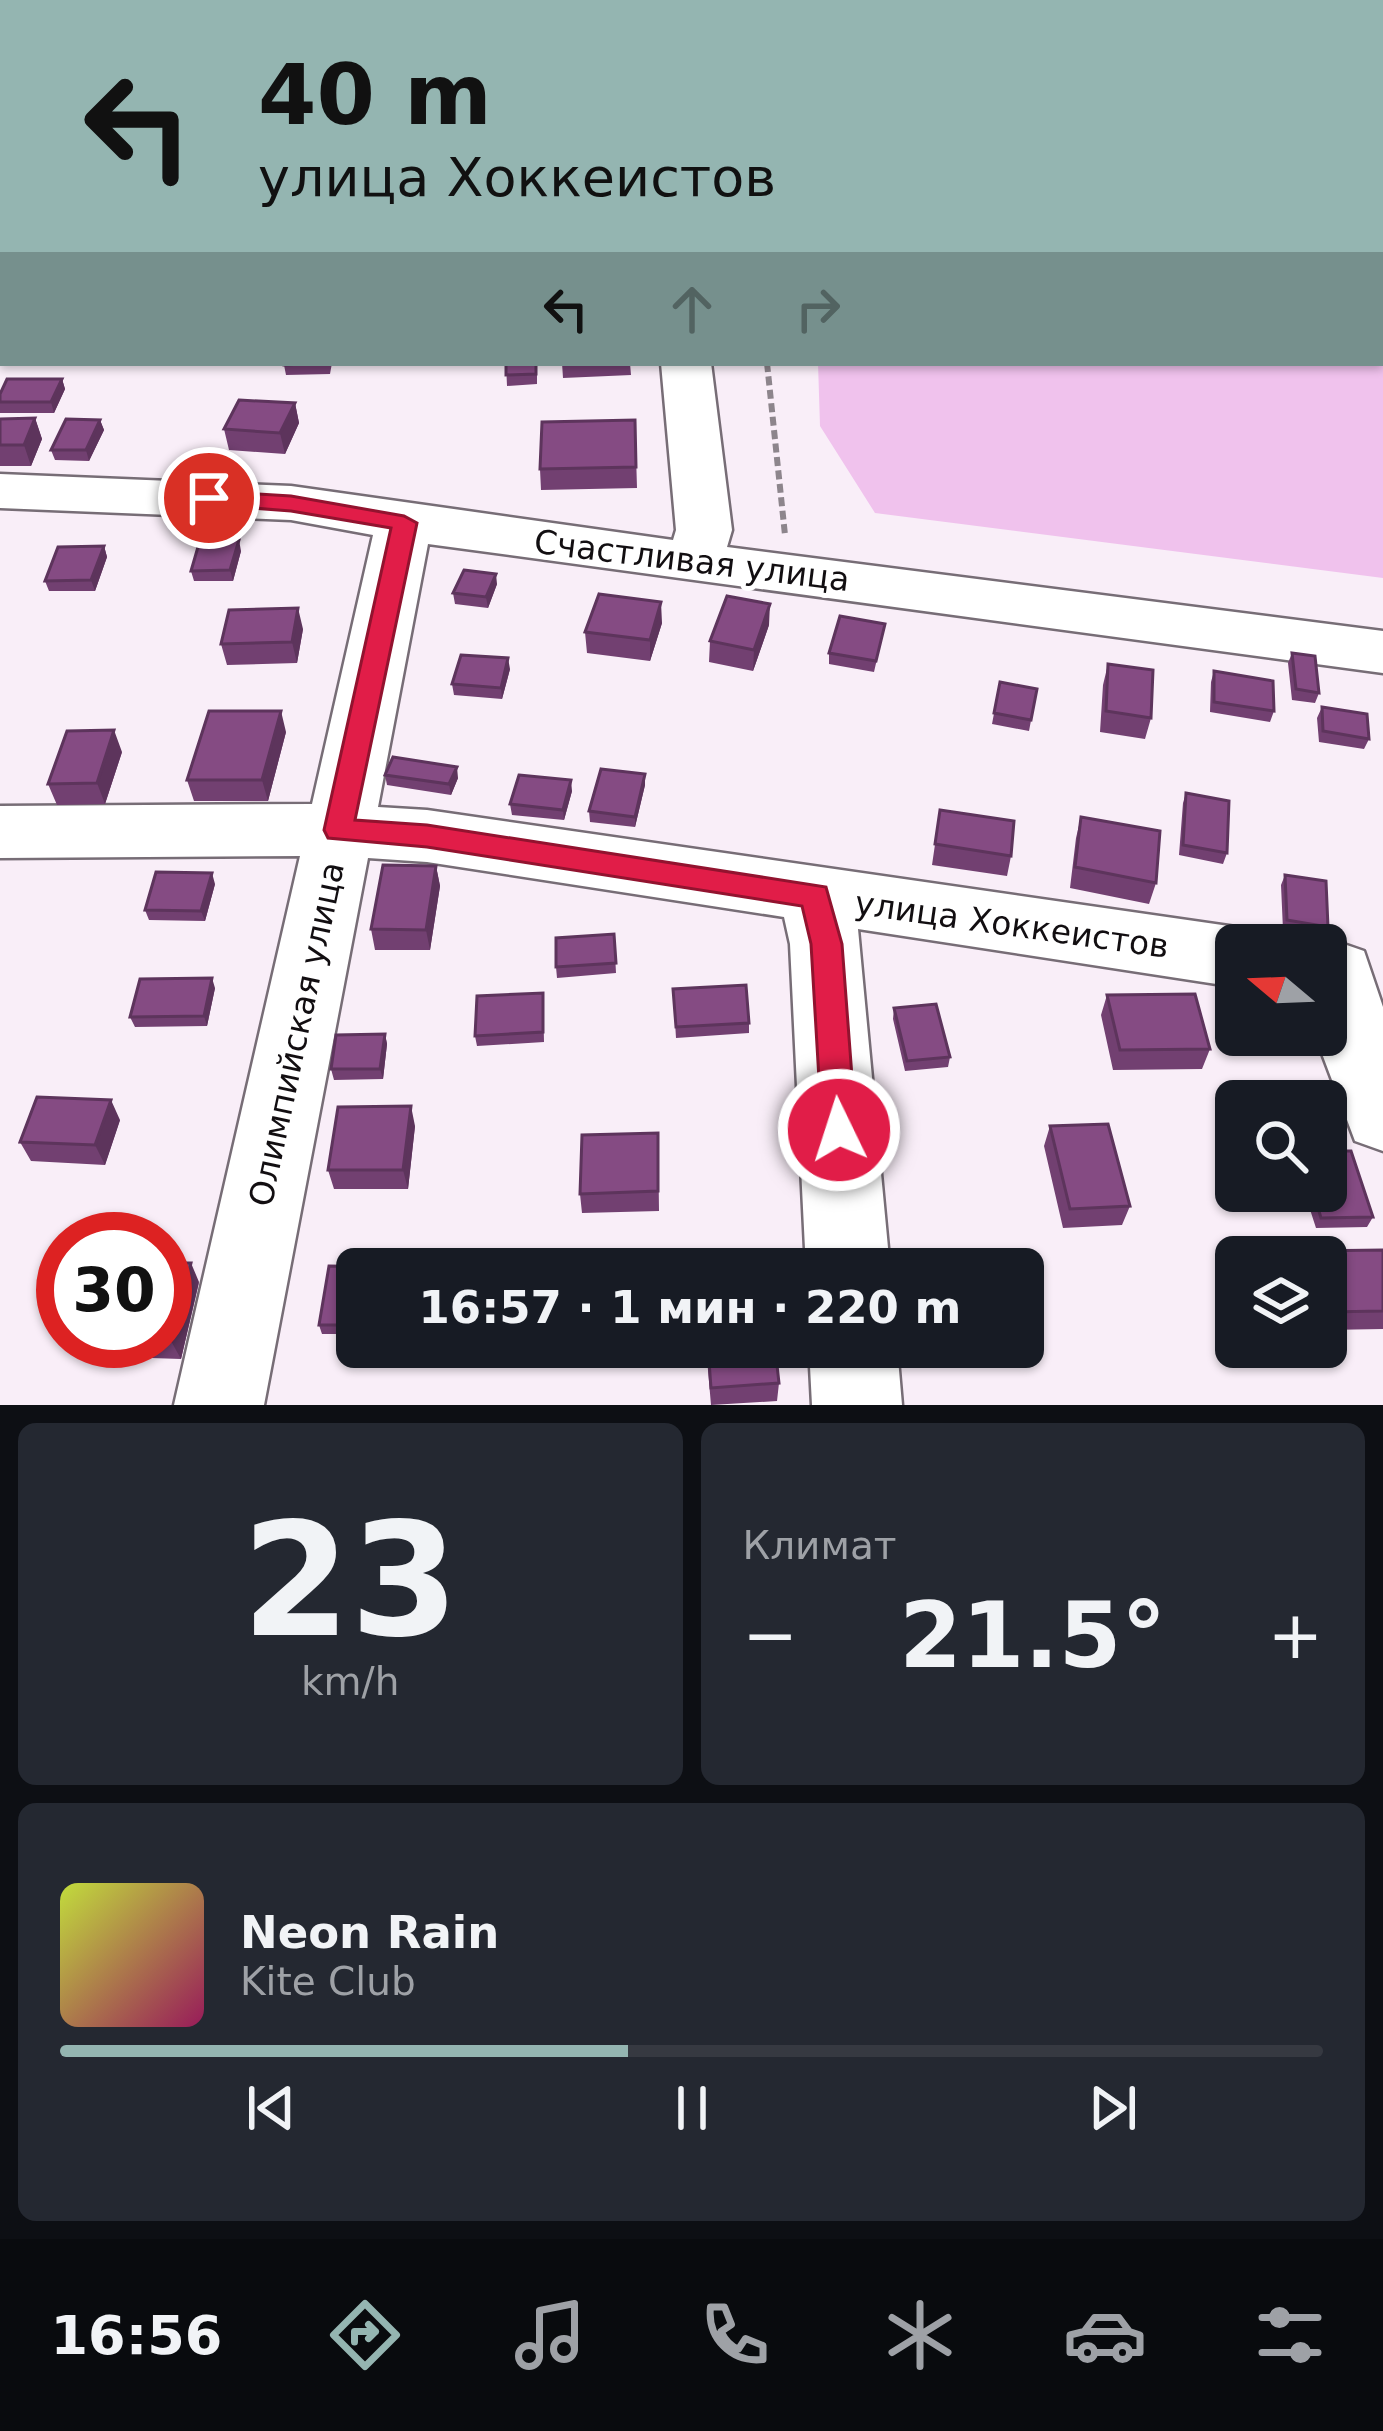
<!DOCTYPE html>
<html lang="ru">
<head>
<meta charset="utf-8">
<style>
	:root { --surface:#171b24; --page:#242831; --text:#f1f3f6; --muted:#9ea1a6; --line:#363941; --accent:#94b5b1 }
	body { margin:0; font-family:"DejaVu Sans",sans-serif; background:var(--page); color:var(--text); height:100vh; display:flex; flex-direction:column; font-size:45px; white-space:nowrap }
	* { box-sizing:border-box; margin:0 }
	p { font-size:39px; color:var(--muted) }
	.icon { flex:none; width:66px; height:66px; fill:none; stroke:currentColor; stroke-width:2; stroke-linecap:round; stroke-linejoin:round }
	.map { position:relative; height:1405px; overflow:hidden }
	.drawer { display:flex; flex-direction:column; gap:18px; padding:18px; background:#0d0f14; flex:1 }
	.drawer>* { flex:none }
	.banner { position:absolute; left:0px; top:0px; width:1383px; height:366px; box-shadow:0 3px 9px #0004; background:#94b5b1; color:#111; overflow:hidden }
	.needle { width:78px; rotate:289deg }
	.controls { position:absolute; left:1215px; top:924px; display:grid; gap:24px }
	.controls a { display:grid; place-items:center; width:132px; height:132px; border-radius:18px; background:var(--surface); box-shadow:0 3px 9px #0004; font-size:60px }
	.speed { position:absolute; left:36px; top:1212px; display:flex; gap:24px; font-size:60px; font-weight:700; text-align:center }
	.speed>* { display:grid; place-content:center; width:156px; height:156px; border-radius:50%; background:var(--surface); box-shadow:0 3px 9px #0004; line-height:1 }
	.speed .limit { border:18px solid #d22; background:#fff; color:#111 }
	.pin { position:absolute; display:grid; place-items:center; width:102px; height:102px; color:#fff; margin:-51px; border:6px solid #fff; border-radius:50%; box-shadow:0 3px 12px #0007 }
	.me { position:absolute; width:132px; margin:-66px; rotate:356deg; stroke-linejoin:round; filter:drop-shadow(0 0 9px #0008) }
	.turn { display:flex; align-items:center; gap:42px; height:252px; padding:0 60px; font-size:54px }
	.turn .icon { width:156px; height:156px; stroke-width:2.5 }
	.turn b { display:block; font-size:84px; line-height:102px }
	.lanes { display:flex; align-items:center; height:114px; padding:0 60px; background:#0003; justify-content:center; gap:60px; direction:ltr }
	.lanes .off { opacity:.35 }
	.big { font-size:90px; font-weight:600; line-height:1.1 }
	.drawer .tile { flex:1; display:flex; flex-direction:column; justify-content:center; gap:18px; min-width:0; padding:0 42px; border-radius:18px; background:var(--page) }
	.drawer .dial { align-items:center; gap:0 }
	.dial b { font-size:156px; line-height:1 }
	.song { display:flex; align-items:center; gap:36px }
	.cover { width:144px; height:144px; border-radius:18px; background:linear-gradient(135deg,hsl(70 70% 55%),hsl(330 70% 35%)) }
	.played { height:12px; border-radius:6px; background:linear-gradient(90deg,var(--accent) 45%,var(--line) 45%) }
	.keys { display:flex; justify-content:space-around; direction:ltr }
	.heat { display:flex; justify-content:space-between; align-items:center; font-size:66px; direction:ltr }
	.drawer .tiles { flex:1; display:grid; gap:18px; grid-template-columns:1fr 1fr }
	.tile:last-child { grid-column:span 2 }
	.trip { position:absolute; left:336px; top:1248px; width:708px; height:120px; border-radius:18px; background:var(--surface); box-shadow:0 3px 9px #0004; font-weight:600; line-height:120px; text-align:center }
	.tabs { display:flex; height:192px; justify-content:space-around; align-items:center; background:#090b0e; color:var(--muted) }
	.tabs .icon { width:84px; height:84px }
	.tabs .on { color:var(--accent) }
	.tabs b { font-size:54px; color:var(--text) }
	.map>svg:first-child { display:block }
	.green { fill:#f0c2ed }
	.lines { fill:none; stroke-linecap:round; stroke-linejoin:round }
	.minor-casing { stroke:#776d76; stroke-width:5 }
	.path-far1 { stroke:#8d858c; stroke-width:4.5; stroke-dasharray:8 4.5; stroke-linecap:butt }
	.path { stroke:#8d858c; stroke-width:6; stroke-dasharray:9 4.5; stroke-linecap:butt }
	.minor { fill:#fff; fill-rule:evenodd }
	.wall { fill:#724071 }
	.shaded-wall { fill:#5d345c }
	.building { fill:#854b83; stroke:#5d345c; stroke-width:3 }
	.route { fill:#e11d48; stroke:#92132f; stroke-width:3 }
	.labels { text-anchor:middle; stroke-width:10; stroke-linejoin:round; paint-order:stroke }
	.street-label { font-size:33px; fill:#120e11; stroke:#fff }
</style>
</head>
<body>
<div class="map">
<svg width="1383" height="1405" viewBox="0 0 1383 1405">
	<rect width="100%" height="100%" fill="#f9eef8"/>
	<path class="green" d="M757 0H1383V578L875 513 820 426 818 363H1380V3Z"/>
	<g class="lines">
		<defs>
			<path id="minor" d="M641 0H678L680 3H643Z
				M3 275V308L0 309V276Z
				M661 363H711L732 530 727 547 1383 631V673L428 544 378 807 427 810 1236 927 1262 936 1266 945H1236V987L858 929 890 1269H806L790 944 784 917 427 862 368 858 264 1405H174L300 856 0 858V806L312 804 373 535 291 520 0 508V474L291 486 673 540 676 530Z
				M1338 942 1364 951 1383 1007V1151L1355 1141 1315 1035H1326V946Z
				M809 1347H897L902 1405H812Z"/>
		</defs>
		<use href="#minor" class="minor-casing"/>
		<path class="path-far1" d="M715 0 719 3"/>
		<path class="path" d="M767 363 785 535"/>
		<use href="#minor" class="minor"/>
	</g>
	<path class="wall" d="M332 363 330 374 286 375 284 365Z
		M506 363H537V384L507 386Z
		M562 363H630L631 375 563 378Z
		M62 379 65 389 54 413H0V394Z
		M295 403 299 423 285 454 229 450 224 429Z
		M35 418 42 439 31 466H0V419Z
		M100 420 104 430 89 461 55 460 51 450Z
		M635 420 637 488 541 490 540 469Z
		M104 546 107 557 95 591H49L45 581Z
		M241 551 233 581H194L191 571Z
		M497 584 488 608 455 604 453 593Z
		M662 623 650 661 587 653 585 632Z
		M885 624 874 672 829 664V653Z
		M769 625 753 671 709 662 710 641Z
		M303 629 297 663 227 665 221 644Z
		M1292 653 1319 693 1315 703 1292 700 1288 663Z
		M1108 664 1151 718 1145 739 1100 732 1103 685Z
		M510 669 502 699 454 695 452 684Z
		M1214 671 1274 711 1270 722 1210 712 1211 682Z
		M1000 682 1037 689 1029 731 992 724Z
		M1322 707 1369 739 1364 749 1319 742 1317 718Z
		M286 732 268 801H194L187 780Z
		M122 752 105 804 57 805 48 784Z
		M645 774V785L635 827 590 822 589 811Z
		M385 775 458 778 451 795 387 785Z
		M572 791 564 820 512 815 510 804Z
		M1186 793 1227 853 1223 864 1179 855 1183 803Z
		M940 810 1011 856 1007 876 932 865Z
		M1081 817 1156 883 1149 904 1070 888 1076 838Z
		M436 866 440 886 430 950H375L371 929Z
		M1285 875 1328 927 1324 937 1283 930 1281 885Z
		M215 884 205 921 149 920 145 910Z
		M614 934 616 973 557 978 556 967Z
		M215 988 207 1026 135 1027 130 1017Z
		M673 989 749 1023V1033L676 1038Z
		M543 993 544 1042 477 1046 475 1036Z
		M1107 995 1210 1049 1202 1069 1113 1070 1101 1015Z
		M894 1008 950 1057 948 1067 905 1071 893 1019Z
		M385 1034 387 1044 383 1079 334 1080 331 1069Z
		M120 1120 105 1165 31 1161 20 1142Z
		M415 1126 408 1189H334L328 1170Z
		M1050 1126 1130 1206 1122 1225 1063 1228 1044 1146Z
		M658 1133 659 1211 582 1213 580 1194Z
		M1304 1191H1326L1373 1217 1367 1227 1316 1228Z
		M1383 1250V1329L1326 1330V1257H1305L1309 1251Z
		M357 1269V1334H322L319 1325Z
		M199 1282 181 1359 121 1357 111 1341H165Z
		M63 1322V1341H106L103 1348 64 1346 58 1337Z
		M706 1347H775L779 1383 777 1401 711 1405Z"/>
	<path class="shaded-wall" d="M62 379 65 389 54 413 51 402Z
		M295 403 299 423 285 454 280 433Z
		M35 418 42 439 31 466 24 445Z
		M100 420 104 430 89 461 86 450Z
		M239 540 241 551 233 581 230 570Z
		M104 546 107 557 95 591 91 580Z
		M496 574 497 584 488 608 486 597Z
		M661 602 662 623 650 661V640Z
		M770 604 769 625 753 671 754 650Z
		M298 608 303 629 297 663 292 642Z
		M508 658 510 669 502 699 501 688Z
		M281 711 286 732 268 801 262 780Z
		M114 730 122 752 105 804 97 783Z
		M457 767 458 778 451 795 449 784Z
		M645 774V785L635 827V817Z
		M571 780 572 791 564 820 563 810Z
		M436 866 440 886 430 950 426 930Z
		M212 873 215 884 205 921 201 911Z
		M212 978 215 988 207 1026 204 1016Z
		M385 1034 387 1044 383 1079 380 1069Z
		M111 1100 120 1120 105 1165 95 1145Z
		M411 1106 415 1126 408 1189 403 1170Z
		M191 1263 199 1282 181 1359 171 1341Z"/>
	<path class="building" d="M192 0H247L246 3H189Z
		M384 0 427 1V3H382Z
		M284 363H328L284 365Z
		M506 363H536V374L506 375Z
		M7 379H62L51 402H0V394Z
		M239 400 295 403 280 433 224 429Z
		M35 418 24 445H0V419Z
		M66 419 100 420 86 450H51Z
		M635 420 636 467 540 469 542 422Z
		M200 540H239L230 570 191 571Z
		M104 546 91 580 45 581 58 547Z
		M464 570 496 574 486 597 453 593Z
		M599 594 661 602 650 640 585 632Z
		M727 596 770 604 754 650 710 641Z
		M298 608 292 642 221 644 229 610Z
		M840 616 885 624 876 661 829 653Z
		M1292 653 1315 656 1319 693 1296 689Z
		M461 655 508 658 501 688 452 684Z
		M1108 664 1153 670 1151 718 1106 711Z
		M1214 671 1273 681 1274 711 1214 702Z
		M1000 682 1037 689 1031 720 994 713Z
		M1322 707 1367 714 1369 739 1323 731Z
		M209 711H281L262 780H187Z
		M114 730 97 783 48 784 67 731Z
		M393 757 457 767 449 784 385 775Z
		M601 769 645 774 635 817 589 811Z
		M519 775 571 780 563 810 510 804Z
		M1186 793 1229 801 1227 853 1183 845Z
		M940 810 1014 821 1011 856 935 844Z
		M1081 817 1160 831 1156 883 1075 867Z
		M383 865 436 866 426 930 371 929Z
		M156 872 212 873 201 911 145 910Z
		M1285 875 1326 881 1328 927 1287 920Z
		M614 934 616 963 556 967V938Z
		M212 978 204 1016 130 1017 140 979Z
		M746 985 749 1023 676 1027 673 989Z
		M543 993V1032L475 1036 477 996Z
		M1195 994 1210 1049 1120 1050 1107 995Z
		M936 1004 950 1057 907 1061 894 1008Z
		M385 1034 380 1069H331L336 1035Z
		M37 1097 111 1100 95 1145 20 1142Z
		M411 1106 403 1170H328L338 1107Z
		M1108 1124 1130 1206 1070 1209 1050 1126Z
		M658 1133V1191L580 1194 582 1135Z
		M1326 1151H1351L1373 1217 1321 1218 1313 1191H1326Z
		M1383 1250V1311L1327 1312 1326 1257H1311L1309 1251Z
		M766 1259 767 1269H702L701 1263Z
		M165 1263H191L171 1341H165Z
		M329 1266 387 1267V1269H357V1325H319Z
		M708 1347H775L779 1383 711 1388Z"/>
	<path class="route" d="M209 491 291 496 404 516 417 523 355 820 427 825 826 887 842 944 856 1130 851 1141 839 1145 827 1141 822 1130 811 944 802 906 427 847 328 838 324 830 391 528 291 511 201 504V493Z"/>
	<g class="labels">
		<g class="street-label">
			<text transform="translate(692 560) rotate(7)" y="12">Счастливая улица</text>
			<text transform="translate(1012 924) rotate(8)" y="12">улица Хоккеистов</text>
			<text transform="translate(296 1034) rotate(-78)" y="12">Олимпийская улица</text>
		</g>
	</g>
</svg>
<div class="controls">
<a><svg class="needle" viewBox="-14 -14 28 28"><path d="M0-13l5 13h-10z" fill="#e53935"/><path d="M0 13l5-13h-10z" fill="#9ea1a6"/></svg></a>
<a><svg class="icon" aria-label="search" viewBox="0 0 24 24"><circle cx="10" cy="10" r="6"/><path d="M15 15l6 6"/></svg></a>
<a><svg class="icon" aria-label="layers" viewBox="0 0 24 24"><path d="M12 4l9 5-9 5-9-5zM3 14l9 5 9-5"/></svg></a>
</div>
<div class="speed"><div class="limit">30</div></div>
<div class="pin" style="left:209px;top:498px;background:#d93025"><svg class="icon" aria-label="arrive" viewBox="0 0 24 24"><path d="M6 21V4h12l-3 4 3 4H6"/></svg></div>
<svg class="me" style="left:839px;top:1130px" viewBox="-20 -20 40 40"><circle r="17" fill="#e11d48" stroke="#fff" stroke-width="3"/><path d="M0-11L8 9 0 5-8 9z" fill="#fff"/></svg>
<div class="trip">16:57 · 1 мин · 220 m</div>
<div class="banner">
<div class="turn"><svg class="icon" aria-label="left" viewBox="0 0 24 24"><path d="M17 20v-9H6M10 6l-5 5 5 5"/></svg><div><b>40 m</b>улица Хоккеистов</div></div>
<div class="lanes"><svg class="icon" aria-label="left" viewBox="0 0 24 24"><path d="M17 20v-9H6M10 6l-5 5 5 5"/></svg><svg class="icon off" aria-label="ahead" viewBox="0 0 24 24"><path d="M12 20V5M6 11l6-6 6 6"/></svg><svg class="icon off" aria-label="right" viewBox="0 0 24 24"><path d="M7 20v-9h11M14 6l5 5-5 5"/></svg></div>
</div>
</div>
<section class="drawer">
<div class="tiles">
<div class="tile dial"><b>23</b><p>km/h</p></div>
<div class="tile"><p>Климат</p>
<div class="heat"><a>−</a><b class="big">21.5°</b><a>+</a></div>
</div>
<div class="tile">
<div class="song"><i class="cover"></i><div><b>Neon Rain</b><p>Kite Club</p></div></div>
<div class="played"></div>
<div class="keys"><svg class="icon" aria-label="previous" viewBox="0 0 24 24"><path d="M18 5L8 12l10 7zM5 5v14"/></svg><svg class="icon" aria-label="pause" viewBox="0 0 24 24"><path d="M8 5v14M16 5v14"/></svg><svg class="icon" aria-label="next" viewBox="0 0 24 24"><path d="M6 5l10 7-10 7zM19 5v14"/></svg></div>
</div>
</div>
</section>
<nav class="tabs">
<b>16:56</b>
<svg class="icon on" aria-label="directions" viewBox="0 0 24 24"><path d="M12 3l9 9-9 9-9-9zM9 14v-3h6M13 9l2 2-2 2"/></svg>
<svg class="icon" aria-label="music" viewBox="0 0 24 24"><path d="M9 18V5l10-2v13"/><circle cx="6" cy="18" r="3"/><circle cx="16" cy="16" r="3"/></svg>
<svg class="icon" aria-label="phone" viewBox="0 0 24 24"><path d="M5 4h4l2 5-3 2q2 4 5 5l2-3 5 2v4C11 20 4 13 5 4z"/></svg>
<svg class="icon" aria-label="climate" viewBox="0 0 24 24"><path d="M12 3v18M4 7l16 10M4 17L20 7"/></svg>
<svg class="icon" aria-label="car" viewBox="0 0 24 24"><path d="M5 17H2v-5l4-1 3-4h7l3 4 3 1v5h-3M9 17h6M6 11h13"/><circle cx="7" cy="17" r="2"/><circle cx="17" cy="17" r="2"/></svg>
<svg class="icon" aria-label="filters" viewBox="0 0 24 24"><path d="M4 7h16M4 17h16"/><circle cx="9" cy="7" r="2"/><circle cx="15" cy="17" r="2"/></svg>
</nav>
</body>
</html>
